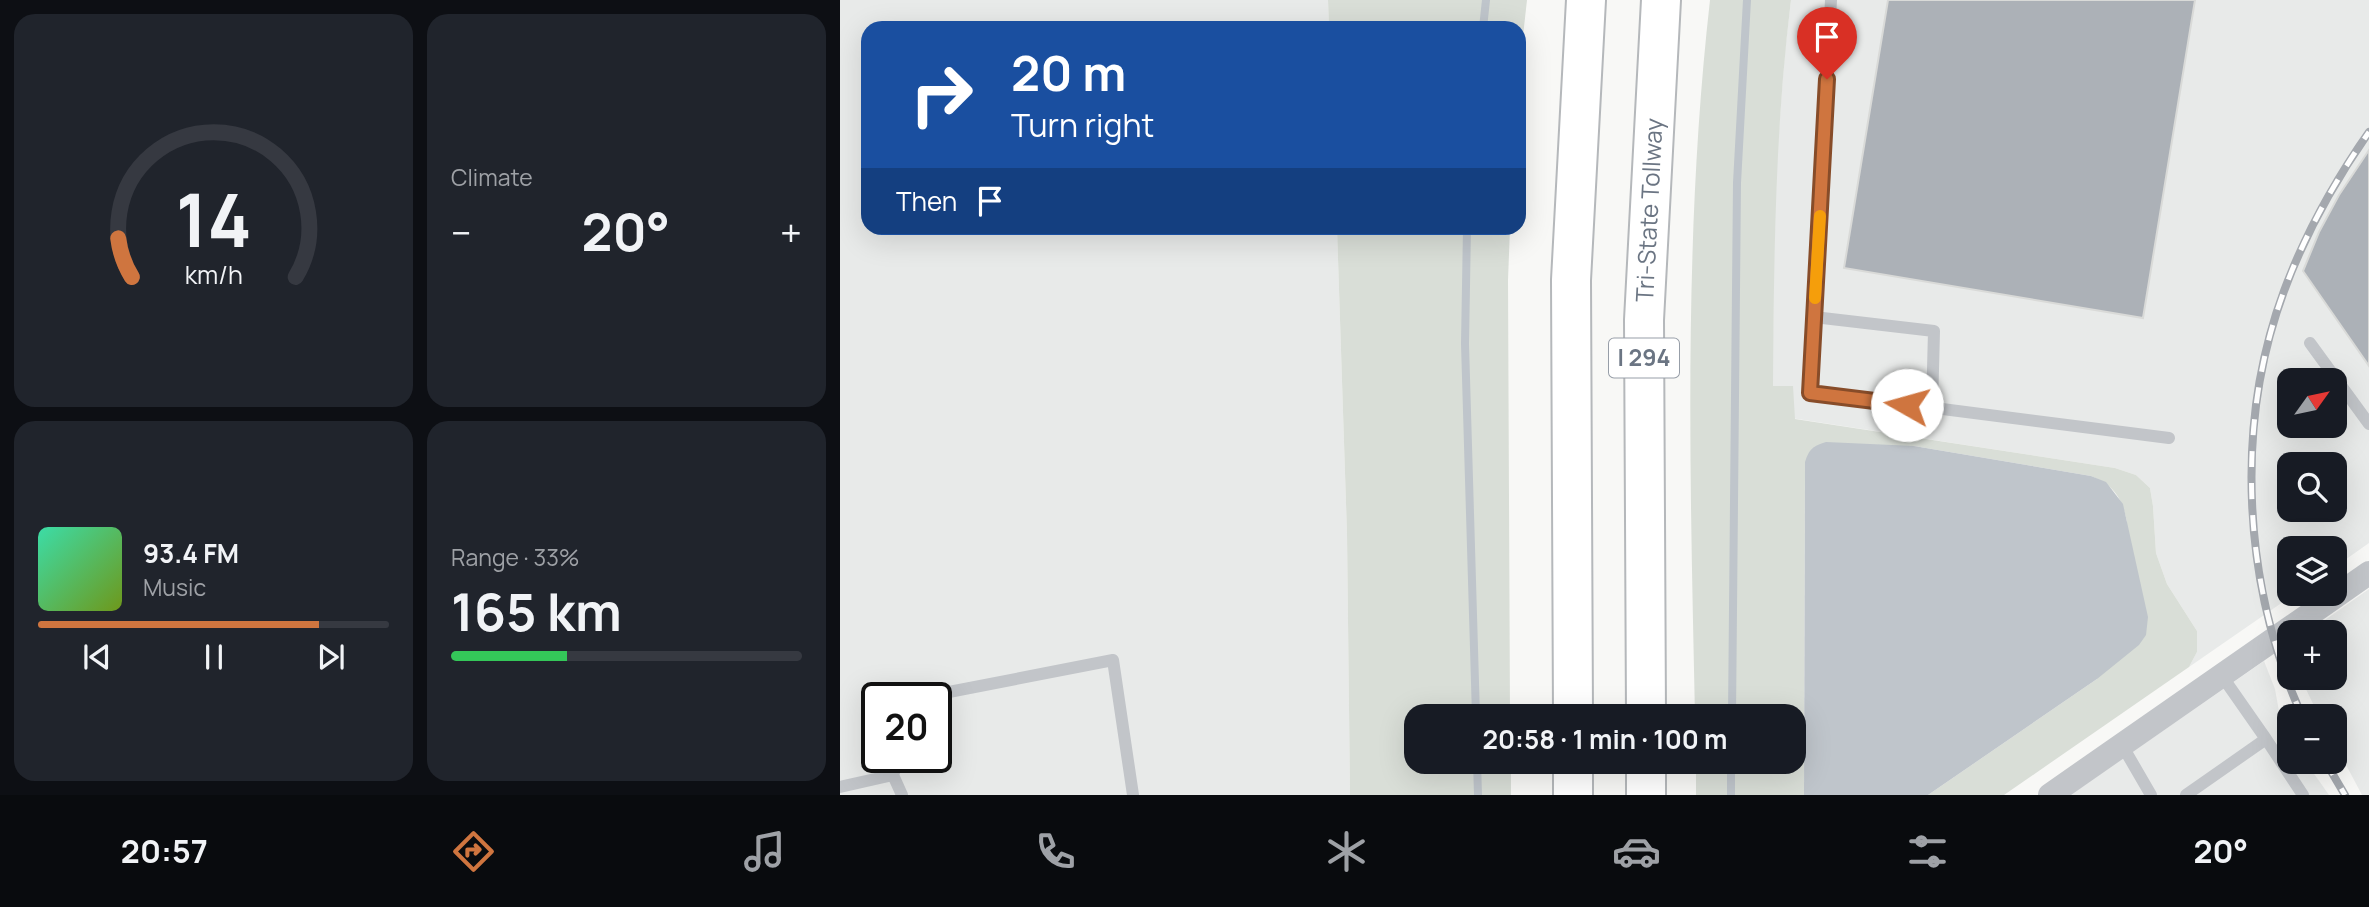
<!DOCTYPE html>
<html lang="en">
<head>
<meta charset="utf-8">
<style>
	:root { --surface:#171b24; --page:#20242c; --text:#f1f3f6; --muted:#9ea1a6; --line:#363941; --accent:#cf753f }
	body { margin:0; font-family:Manrope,sans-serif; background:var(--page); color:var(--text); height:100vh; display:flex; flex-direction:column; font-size:26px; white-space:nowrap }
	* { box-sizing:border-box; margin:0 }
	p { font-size:23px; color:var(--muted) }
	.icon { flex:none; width:38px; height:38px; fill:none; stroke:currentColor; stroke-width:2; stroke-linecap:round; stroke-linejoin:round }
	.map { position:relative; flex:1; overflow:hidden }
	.panel { display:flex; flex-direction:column; gap:14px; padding:14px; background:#0d0f14; width:840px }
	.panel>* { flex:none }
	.guide { position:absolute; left:21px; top:21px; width:665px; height:214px; border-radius:21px; box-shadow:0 7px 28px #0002; background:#1a4fa0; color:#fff; overflow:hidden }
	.needle { width:46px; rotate:57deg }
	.fabs { position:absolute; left:1437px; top:368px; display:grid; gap:14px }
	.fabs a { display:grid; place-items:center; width:70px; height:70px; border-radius:14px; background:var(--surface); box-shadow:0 7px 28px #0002; font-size:35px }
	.speed { position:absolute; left:21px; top:682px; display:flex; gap:14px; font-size:35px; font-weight:700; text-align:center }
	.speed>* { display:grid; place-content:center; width:91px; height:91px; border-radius:50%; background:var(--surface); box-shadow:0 7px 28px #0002; line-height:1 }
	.speed .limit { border:4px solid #111; border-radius:10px; background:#fff; color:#111 }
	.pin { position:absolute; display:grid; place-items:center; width:60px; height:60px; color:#fff; margin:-72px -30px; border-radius:50% 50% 50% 0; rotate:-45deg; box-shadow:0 0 7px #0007 }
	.pin .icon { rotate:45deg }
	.me { position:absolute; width:77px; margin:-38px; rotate:277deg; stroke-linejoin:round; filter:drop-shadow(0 0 5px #0008) }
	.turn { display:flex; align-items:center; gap:24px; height:147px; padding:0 35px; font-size:32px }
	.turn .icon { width:91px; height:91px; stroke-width:2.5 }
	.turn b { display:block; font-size:49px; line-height:60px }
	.then { display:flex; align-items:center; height:66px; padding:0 35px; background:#0003; gap:14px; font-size:26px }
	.big { font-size:52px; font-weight:700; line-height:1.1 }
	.panel .card { flex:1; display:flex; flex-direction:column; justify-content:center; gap:10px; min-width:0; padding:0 24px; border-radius:21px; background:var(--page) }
	.panel .dial { align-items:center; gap:0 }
	.dial svg { height:182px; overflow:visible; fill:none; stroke:var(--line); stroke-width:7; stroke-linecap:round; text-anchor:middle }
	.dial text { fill:var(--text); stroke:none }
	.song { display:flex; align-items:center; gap:21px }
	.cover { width:84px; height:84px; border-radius:10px; background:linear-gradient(135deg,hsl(160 70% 55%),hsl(80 70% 35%)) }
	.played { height:7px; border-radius:4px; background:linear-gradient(90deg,var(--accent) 80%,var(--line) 80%) }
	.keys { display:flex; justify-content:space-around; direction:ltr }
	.heat { display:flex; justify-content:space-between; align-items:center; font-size:38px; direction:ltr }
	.charge { height:10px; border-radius:5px; background:linear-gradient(90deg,#34c759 33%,var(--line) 0) }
	.panel .tiles { flex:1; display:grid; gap:14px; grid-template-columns:repeat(2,1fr) }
	.trip { position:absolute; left:564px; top:704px; width:402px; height:70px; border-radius:21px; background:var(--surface); box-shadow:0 7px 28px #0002; font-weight:700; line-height:70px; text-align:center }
	.tabs { display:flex; height:112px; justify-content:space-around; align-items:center; background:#090b0e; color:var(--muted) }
	.tabs .icon { width:49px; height:49px }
	.tabs .current { color:var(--accent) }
	.tabs b { font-size:32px; color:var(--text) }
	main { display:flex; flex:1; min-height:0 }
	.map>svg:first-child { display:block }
	.built { fill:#e8eae9; fill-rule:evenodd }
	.green { fill:#d9ded7 }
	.water { fill:#bfc5cb }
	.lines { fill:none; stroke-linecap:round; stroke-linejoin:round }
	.stream { stroke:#bfc5cb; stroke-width:8 }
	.building { fill:#acb1b7; stroke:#d9dad8; stroke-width:2 }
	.highway-casing { stroke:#b5b8bb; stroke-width:42 }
	.lane { stroke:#c2c5c9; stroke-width:12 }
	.street { stroke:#c2c5c9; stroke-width:24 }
	.highway { stroke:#fff; stroke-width:38 }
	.rail-casing { stroke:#a4a8ae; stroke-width:8 }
	.rail { stroke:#fff; stroke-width:5; stroke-dasharray:16; stroke-linecap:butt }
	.route-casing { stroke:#874c29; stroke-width:18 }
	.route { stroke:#cf753f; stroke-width:12 }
	.slow { stroke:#f59e0b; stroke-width:12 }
	.labels { text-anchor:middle; stroke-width:7; stroke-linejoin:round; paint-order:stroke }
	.shield { fill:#fff; stroke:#979ea8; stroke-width:2 }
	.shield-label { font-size:23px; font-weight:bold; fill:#6b7583 }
	.street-label { font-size:24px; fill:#6b7583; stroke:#fff }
</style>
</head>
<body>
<main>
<section class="panel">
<div class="tiles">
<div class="card dial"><svg viewBox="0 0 100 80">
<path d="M14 69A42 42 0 1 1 86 69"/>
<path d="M14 69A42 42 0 0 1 8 52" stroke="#cf753f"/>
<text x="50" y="56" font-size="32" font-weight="700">14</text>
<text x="50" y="72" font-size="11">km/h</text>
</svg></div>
<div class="card"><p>Climate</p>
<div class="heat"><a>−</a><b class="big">20°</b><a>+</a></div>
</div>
<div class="card">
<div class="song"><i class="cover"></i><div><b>93.4 FM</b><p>Music</p></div></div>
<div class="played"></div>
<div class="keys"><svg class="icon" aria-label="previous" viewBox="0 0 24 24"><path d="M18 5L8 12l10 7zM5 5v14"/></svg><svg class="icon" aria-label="pause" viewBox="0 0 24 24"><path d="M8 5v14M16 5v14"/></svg><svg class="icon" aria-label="next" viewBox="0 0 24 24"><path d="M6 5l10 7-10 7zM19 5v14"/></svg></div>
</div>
<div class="card"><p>Range · 33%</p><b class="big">165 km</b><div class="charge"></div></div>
</div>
</section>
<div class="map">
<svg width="1529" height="795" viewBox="0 0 1529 795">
	<rect width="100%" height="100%" fill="#f8f8f6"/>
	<path class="built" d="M0 0H488L489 28H28V228H497L507 534 510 795H0ZM37 698H96V758H37Z
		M951 0H1529V543L1495 567 1494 548H1449V593H1456L1349 667 1357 652V631L1327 584 1316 553 1313 506 1310 488 1296 475 1275 468 932 415 935 181 945 50ZM1449 380H1494V425H1449ZM1449 464H1494V509H1449Z
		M1529 589V795H1522L1495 744 1494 716H1479L1460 677H1494V632H1468Z
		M1424 661 1435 689 1442 728 1449 738V761H1465L1489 795H1230Z"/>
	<path class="green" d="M488 0H687L679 72V28H489Z
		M870 0H951C935 129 934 256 933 386H953L955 419 1275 468 1296 475 1310 488 1313 506 1316 553 1327 584 1357 631V652L1349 667 1164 795H1088L1257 679 1287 522C1282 498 1274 485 1251 476L1074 446 965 462 964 795H856V761H954V716H855C850 477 843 238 870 0Z
		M497 228H670L668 280 670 716H576V761H671V795H510L507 534Z"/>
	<path class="water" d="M986 442 1074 446 1251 476 1266 482 1283 504 1308 617 1306 635 1299 645 1257 679 1088 795H964L965 462C969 449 973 446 986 442Z"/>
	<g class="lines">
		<path class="stream" d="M643 28 646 0
			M627 228 625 344 636 716
			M892 716 897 183 907 0
			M637 761 638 795
			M891 795V761"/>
	</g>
	<path class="building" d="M1048 0H1355L1303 318 1004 268Z
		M1529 150V366L1463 271 1479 232 1499 195Z"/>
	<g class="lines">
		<defs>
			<g id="highway">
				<path d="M733 716 731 280 746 0"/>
				<path id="s1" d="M806 716 804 320 821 0"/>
				<path d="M733 761V795"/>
				<path d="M806 761V795"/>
			</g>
		</defs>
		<use href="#highway" class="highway-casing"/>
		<path class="lane" d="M991 0 970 392 1329 438
			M974 317 1094 331 1092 408
			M1470 343 1529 424
			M78 698 273 660 293 795
			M1426 739 1463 795
			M1282 745 1311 795
			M59 758 53 775 62 795
			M0 787 53 775
			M1346 795 1426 739 1382 676"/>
		<path class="street" d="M1210 795 1529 573"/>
		<use href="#highway" class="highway"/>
		<defs>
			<path id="rail" d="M1462 716C1403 585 1394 426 1444 291 1465 234 1494 182 1529 132
				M1485 761 1505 795"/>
		</defs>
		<use href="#rail" class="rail-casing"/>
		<use href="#rail" class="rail"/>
	</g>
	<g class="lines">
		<defs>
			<path id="route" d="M987 79 970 393 1067 405"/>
		</defs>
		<use href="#route" class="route-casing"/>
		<use href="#route" class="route"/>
		<path class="slow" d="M975 298 980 216"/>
	</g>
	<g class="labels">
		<rect class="shield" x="769" y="338.5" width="70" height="39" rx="5"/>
		<g class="shield-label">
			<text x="804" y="366">I 294</text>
		</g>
		<g class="street-label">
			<text dy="8" stroke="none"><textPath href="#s1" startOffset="506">Tri-State Tollway</textPath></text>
		</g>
	</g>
</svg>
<div class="fabs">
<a><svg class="needle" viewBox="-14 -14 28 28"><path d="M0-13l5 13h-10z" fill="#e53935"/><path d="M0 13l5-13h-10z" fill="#9ea1a6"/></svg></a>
<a><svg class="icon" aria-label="search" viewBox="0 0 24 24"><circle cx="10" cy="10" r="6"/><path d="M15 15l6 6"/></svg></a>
<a><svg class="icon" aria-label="layers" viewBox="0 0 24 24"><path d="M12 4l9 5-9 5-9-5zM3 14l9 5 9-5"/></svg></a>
<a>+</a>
<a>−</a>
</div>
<div class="speed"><div class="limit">20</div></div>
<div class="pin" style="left:987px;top:79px;background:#d93025"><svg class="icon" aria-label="arrive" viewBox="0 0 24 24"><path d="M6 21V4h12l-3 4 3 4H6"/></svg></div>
<svg class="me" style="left:1067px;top:405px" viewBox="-20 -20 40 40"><circle r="19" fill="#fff"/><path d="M0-13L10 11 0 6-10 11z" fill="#cf753f"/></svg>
<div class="trip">20:58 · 1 min · 100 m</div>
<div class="guide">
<div class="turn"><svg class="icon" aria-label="right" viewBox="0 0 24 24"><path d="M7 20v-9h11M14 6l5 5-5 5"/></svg><div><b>20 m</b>Turn right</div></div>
<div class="then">Then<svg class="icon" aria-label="arrive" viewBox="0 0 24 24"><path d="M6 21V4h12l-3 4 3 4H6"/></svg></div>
</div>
</div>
</main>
<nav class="tabs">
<b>20:57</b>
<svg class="icon current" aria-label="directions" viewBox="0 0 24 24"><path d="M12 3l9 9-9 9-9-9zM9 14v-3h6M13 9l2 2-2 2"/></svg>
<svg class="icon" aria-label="music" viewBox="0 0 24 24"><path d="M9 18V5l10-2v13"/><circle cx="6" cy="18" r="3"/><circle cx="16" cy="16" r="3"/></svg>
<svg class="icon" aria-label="phone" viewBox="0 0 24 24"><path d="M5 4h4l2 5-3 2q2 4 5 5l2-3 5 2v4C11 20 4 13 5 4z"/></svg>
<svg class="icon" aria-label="climate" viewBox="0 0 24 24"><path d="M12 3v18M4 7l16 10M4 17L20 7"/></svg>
<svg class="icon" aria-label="car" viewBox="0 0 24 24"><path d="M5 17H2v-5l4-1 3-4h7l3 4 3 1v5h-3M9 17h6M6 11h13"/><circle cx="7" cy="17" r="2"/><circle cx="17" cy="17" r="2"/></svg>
<svg class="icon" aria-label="filters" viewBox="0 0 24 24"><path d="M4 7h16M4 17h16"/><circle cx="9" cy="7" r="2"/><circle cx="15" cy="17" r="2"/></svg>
<b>20°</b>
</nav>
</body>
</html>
